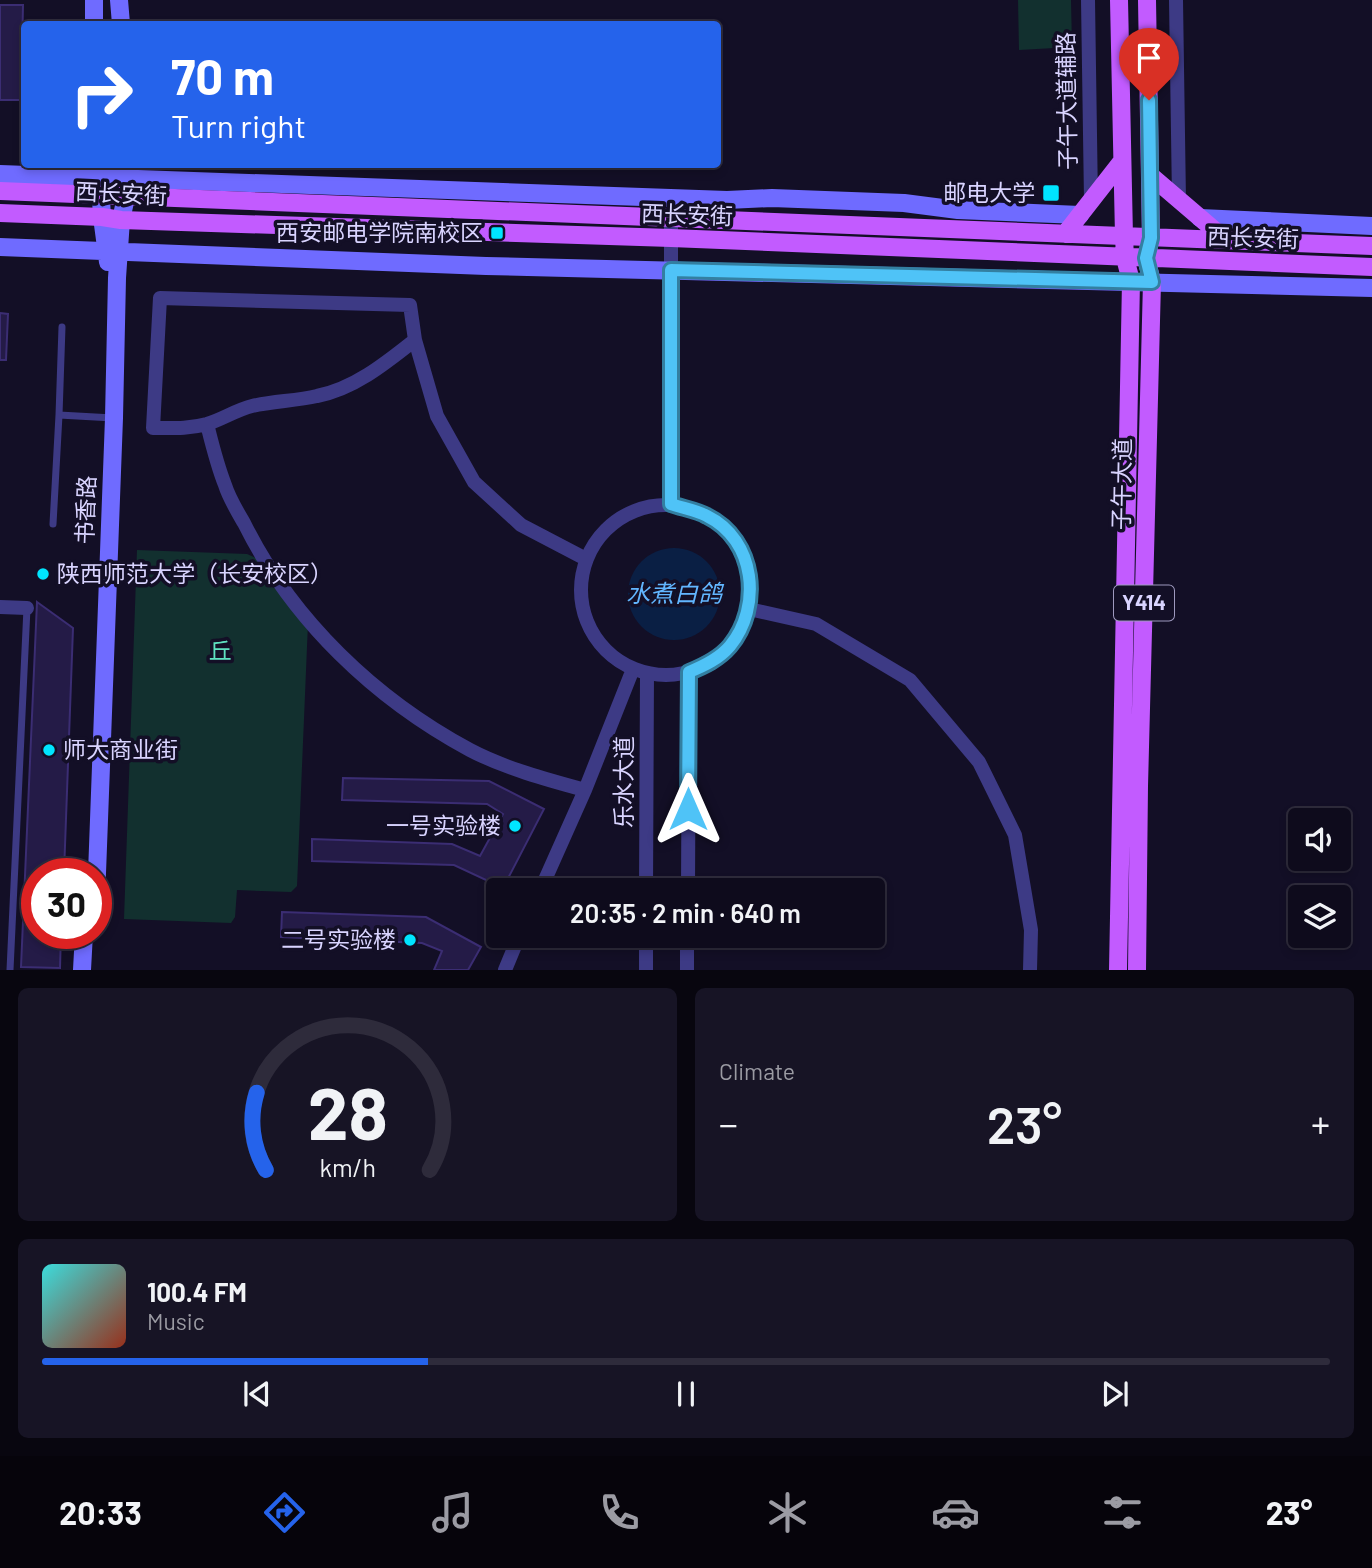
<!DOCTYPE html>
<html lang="en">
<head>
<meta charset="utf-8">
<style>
	:root { --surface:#0e0b1c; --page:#171425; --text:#f1f3f6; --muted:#9b9ba3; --line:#2e2b3b; --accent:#2563eb }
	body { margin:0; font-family:Barlow,"Noto Sans SC",sans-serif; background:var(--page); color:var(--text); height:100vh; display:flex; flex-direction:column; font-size:26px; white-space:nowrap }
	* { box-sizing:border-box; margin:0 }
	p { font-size:23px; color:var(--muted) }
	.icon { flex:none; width:38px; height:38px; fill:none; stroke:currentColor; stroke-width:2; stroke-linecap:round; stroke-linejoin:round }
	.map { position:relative; height:970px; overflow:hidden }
	.sheet { display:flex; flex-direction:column; gap:18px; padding:18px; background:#08060f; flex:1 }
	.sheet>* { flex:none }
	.top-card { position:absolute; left:21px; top:21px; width:700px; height:147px; border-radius:7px; box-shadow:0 4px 10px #0003,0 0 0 2px var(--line); background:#2563eb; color:#fff; overflow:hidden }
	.controls { position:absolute; left:1288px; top:808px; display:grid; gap:14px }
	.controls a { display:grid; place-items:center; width:63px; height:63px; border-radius:7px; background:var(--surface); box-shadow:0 4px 10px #0003,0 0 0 2px var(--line); font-size:35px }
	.speed { position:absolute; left:21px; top:858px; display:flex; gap:14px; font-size:35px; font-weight:700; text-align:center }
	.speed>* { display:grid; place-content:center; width:91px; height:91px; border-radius:50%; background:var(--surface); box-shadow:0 4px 10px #0003,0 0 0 2px var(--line); line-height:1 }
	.speed .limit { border:10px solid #d22; background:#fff; color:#111 }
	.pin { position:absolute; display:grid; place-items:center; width:60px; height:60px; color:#fff; margin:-72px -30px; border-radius:50% 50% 50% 0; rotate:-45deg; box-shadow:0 0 7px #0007 }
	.pin .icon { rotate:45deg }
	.me { position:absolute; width:77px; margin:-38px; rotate:0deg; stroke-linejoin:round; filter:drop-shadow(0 0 5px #0008) }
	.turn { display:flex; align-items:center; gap:24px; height:147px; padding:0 35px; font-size:32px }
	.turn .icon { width:91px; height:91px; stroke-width:2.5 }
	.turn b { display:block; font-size:49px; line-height:60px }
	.big { font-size:52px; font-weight:600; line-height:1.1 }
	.sheet .card { flex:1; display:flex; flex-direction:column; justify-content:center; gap:10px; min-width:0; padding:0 24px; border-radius:10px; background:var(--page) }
	.sheet .dial { align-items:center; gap:0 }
	.dial svg { height:182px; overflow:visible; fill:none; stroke:var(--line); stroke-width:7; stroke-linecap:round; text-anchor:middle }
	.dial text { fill:var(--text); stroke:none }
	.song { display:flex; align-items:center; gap:21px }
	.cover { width:84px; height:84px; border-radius:10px; background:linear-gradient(135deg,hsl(180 70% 55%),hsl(10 70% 35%)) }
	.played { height:7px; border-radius:4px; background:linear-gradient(90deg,var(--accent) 30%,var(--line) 30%) }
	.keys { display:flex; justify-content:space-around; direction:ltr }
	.heat { display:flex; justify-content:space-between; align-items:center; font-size:38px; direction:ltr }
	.sheet .tiles { flex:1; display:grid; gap:18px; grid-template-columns:1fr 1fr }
	.card:last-child { grid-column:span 2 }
	.trip { position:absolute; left:486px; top:878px; width:399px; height:70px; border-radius:7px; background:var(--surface); box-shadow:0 4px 10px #0003,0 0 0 2px var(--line); font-weight:600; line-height:70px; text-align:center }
	.dock { display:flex; height:112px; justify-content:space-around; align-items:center; background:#06040b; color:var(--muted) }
	.dock .icon { width:49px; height:49px }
	.dock .on { color:var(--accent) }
	.dock b { font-size:32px; color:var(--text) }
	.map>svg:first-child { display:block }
	.green { fill:#12302f }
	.water { fill:#0a1f44 }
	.building { fill:#241b47; stroke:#3b2d73; stroke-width:2 }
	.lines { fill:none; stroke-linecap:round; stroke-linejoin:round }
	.lane { stroke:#3d3a85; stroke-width:7 }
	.street { stroke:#3d3a85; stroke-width:14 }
	.secondary { stroke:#6f6bff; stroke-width:18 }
	.primary { stroke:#c25bff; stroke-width:18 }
	.route-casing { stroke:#337fa1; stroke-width:18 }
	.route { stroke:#4fc3f7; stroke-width:12 }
	.poi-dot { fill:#00e5ff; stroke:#130f26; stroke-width:2.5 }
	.labels { text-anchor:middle; stroke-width:7; stroke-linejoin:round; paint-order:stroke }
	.shield { fill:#130f26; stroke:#9e99be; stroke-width:2 }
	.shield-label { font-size:21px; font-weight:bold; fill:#d9d4ff }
	.street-label { font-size:23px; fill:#d9d4ff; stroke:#130f26 }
	.poi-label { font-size:23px; fill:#d9d4ff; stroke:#130f26; text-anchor:end }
	.park-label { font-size:23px; fill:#5fe0c0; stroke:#130f26 }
	.water-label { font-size:24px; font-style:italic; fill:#62b6ff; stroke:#130f26 }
</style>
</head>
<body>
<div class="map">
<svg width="1372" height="970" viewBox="0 0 1372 970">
	<rect width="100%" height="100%" fill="#130f26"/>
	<path class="green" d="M1018 0H1071L1072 47 1019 50Z
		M137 550 247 554 263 561 308 623 297 886 291 892 237 890 235 917 231 923 124 919Z"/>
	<path class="water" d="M628 594a46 46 0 1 1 92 0a46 46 0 1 1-92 0Z"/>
	<path class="building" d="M0 5H23L21 100H0Z
		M0 313 8 314 6 360H0Z
		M37 602 73 628 64 873H37V933H61L60 968 21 967Z
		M343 778 489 781 544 809 503 888 454 865 312 861V839L452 844 480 856 503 814 487 804 342 800Z
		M282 912 426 917 481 947 468 970H434L442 951 422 943 281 937Z"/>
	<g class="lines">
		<path class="lane" d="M59 415 62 327
			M53 524 59 415 113 418
			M10 970 27 608"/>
		<path class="street" d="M1088 0 1091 201
			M1176 0 1179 200
			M671 227V504
			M415 340C386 363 354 389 317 396 296 401 273 401 252 406 236 410 223 419 207 424 189 429 171 428 153 428L160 298 410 305 415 340 437 416 474 482 521 525 586 559
			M207 424C212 444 217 465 225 485 229 498 237 511 244 523 292 620 375 699 470 750 504 768 548 780 585 790
			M581 590a85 85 0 1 1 170 0a85 85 0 1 1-170 0Z
			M0 607 27 608
			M749 609 816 624 910 680 979 762 1015 835 1031 930 1030 970
			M540 891 585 790 633 669
			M646 891 647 673
			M688 891 689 672
			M505 970 519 936
			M646 970V936
			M687 970V936"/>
		<path class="secondary" d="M119 0 121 24
			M94 24V0
			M99 164 102 217 108 262
			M0 174 727 200 772 198 904 203 958 210 1080 215
			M1200 218 1372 226
			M0 247 486 266 1372 288
			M96 900 114 418 117 278 121 220 126 197 125 164
			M82 970 84 933"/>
		<path class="primary" d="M1150 175 1226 240
			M0 191 1372 246
			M0 213 102 217 121 220 671 238 1372 267
			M1065 234 1122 161
			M1118 970 1131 281 1125 258 1124 236 1119 0
			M1137 970 1139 786 1152 282 1146 258 1151 238 1147 0"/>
	</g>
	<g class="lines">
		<defs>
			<path id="route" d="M688 809 689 672C704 666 719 659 730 646 762 607 756 540 707 516 696 510 682 508 671 504V270L1152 282 1146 258 1151 238 1149 100"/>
		</defs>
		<use href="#route" class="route-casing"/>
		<use href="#route" class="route"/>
	</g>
	<g class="poi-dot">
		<rect x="1042" y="184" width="18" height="18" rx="3.5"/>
		<rect x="490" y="226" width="14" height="14" rx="3.5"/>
		<circle cx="43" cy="574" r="7"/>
		<circle cx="49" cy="750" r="7"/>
		<circle cx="515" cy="826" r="7"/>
		<circle cx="410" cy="940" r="7"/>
	</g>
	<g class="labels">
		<rect class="shield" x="1114" y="585.5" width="60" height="35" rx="5"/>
		<g class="shield-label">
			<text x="1144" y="610">Y414</text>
		</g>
		<g class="street-label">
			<text transform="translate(1067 101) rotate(-91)" y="8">子午大道辅路</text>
			<text transform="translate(121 194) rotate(3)" y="8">西长安街</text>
			<text transform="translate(687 215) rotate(2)" y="8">西长安街</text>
			<text transform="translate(1253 238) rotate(2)" y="8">西长安街</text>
			<text transform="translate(1122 484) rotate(-89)" y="8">子午大道</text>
			<text transform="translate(86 510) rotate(-88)" y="8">书香路</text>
			<text transform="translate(624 782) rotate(-90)" y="8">乐水大道</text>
		</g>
		<g class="poi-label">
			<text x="1035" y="201">邮电大学</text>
			<text x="483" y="241">西安邮电学院南校区</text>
			<text x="57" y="582" text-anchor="start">陕西师范大学（长安校区）</text>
			<text x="63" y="758" text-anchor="start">师大商业街</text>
			<text x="501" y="834">一号实验楼</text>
			<text x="396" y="948">二号实验楼</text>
		</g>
		<g class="park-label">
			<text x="220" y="659">丘</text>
		</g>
		<g class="water-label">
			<text x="674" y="602">水煮白鸽</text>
		</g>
	</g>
</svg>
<div class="controls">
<a><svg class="icon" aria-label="sound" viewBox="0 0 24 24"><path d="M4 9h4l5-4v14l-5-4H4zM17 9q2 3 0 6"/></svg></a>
<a><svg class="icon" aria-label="layers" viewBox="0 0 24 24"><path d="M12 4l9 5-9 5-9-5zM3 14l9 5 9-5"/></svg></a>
</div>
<div class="speed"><div class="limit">30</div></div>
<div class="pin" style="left:1149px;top:100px;background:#d93025"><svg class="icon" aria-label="arrive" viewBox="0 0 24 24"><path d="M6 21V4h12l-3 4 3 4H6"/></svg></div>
<svg class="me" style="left:688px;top:809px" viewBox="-20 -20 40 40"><path d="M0-17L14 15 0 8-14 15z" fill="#4fc3f7" stroke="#fff" stroke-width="4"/></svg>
<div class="trip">20:35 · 2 min · 640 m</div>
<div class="top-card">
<div class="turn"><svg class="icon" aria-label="right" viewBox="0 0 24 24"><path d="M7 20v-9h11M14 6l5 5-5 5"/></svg><div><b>70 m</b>Turn right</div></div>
</div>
</div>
<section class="sheet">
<div class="tiles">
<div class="card dial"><svg viewBox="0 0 100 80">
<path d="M14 69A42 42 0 1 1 86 69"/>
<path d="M14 69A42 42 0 0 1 10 35" stroke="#2563eb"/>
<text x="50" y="56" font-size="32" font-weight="700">28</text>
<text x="50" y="72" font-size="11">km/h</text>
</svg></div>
<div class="card"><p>Climate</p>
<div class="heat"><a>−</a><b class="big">23°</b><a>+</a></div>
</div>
<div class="card">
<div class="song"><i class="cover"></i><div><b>100.4 FM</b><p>Music</p></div></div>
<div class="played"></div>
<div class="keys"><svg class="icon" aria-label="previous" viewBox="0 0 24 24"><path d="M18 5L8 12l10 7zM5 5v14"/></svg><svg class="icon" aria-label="pause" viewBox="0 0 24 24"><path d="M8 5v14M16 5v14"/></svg><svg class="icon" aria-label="next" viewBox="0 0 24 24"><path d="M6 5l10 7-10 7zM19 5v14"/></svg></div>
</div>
</div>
</section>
<nav class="dock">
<b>20:33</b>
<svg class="icon on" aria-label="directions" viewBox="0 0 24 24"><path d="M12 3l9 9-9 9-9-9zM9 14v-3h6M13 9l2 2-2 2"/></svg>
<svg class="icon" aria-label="music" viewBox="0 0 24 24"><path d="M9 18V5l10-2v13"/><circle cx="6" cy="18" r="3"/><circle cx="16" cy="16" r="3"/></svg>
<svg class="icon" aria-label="phone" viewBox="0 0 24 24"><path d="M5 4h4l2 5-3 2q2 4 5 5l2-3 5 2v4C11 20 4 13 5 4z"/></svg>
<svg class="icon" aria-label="climate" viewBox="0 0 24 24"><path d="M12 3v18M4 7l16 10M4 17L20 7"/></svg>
<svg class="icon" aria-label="car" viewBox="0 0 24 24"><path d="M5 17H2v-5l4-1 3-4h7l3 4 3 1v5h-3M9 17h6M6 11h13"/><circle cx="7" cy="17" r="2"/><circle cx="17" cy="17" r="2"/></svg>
<svg class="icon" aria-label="filters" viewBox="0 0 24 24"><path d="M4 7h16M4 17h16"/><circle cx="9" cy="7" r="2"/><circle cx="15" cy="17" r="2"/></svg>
<b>23°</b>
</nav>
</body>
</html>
